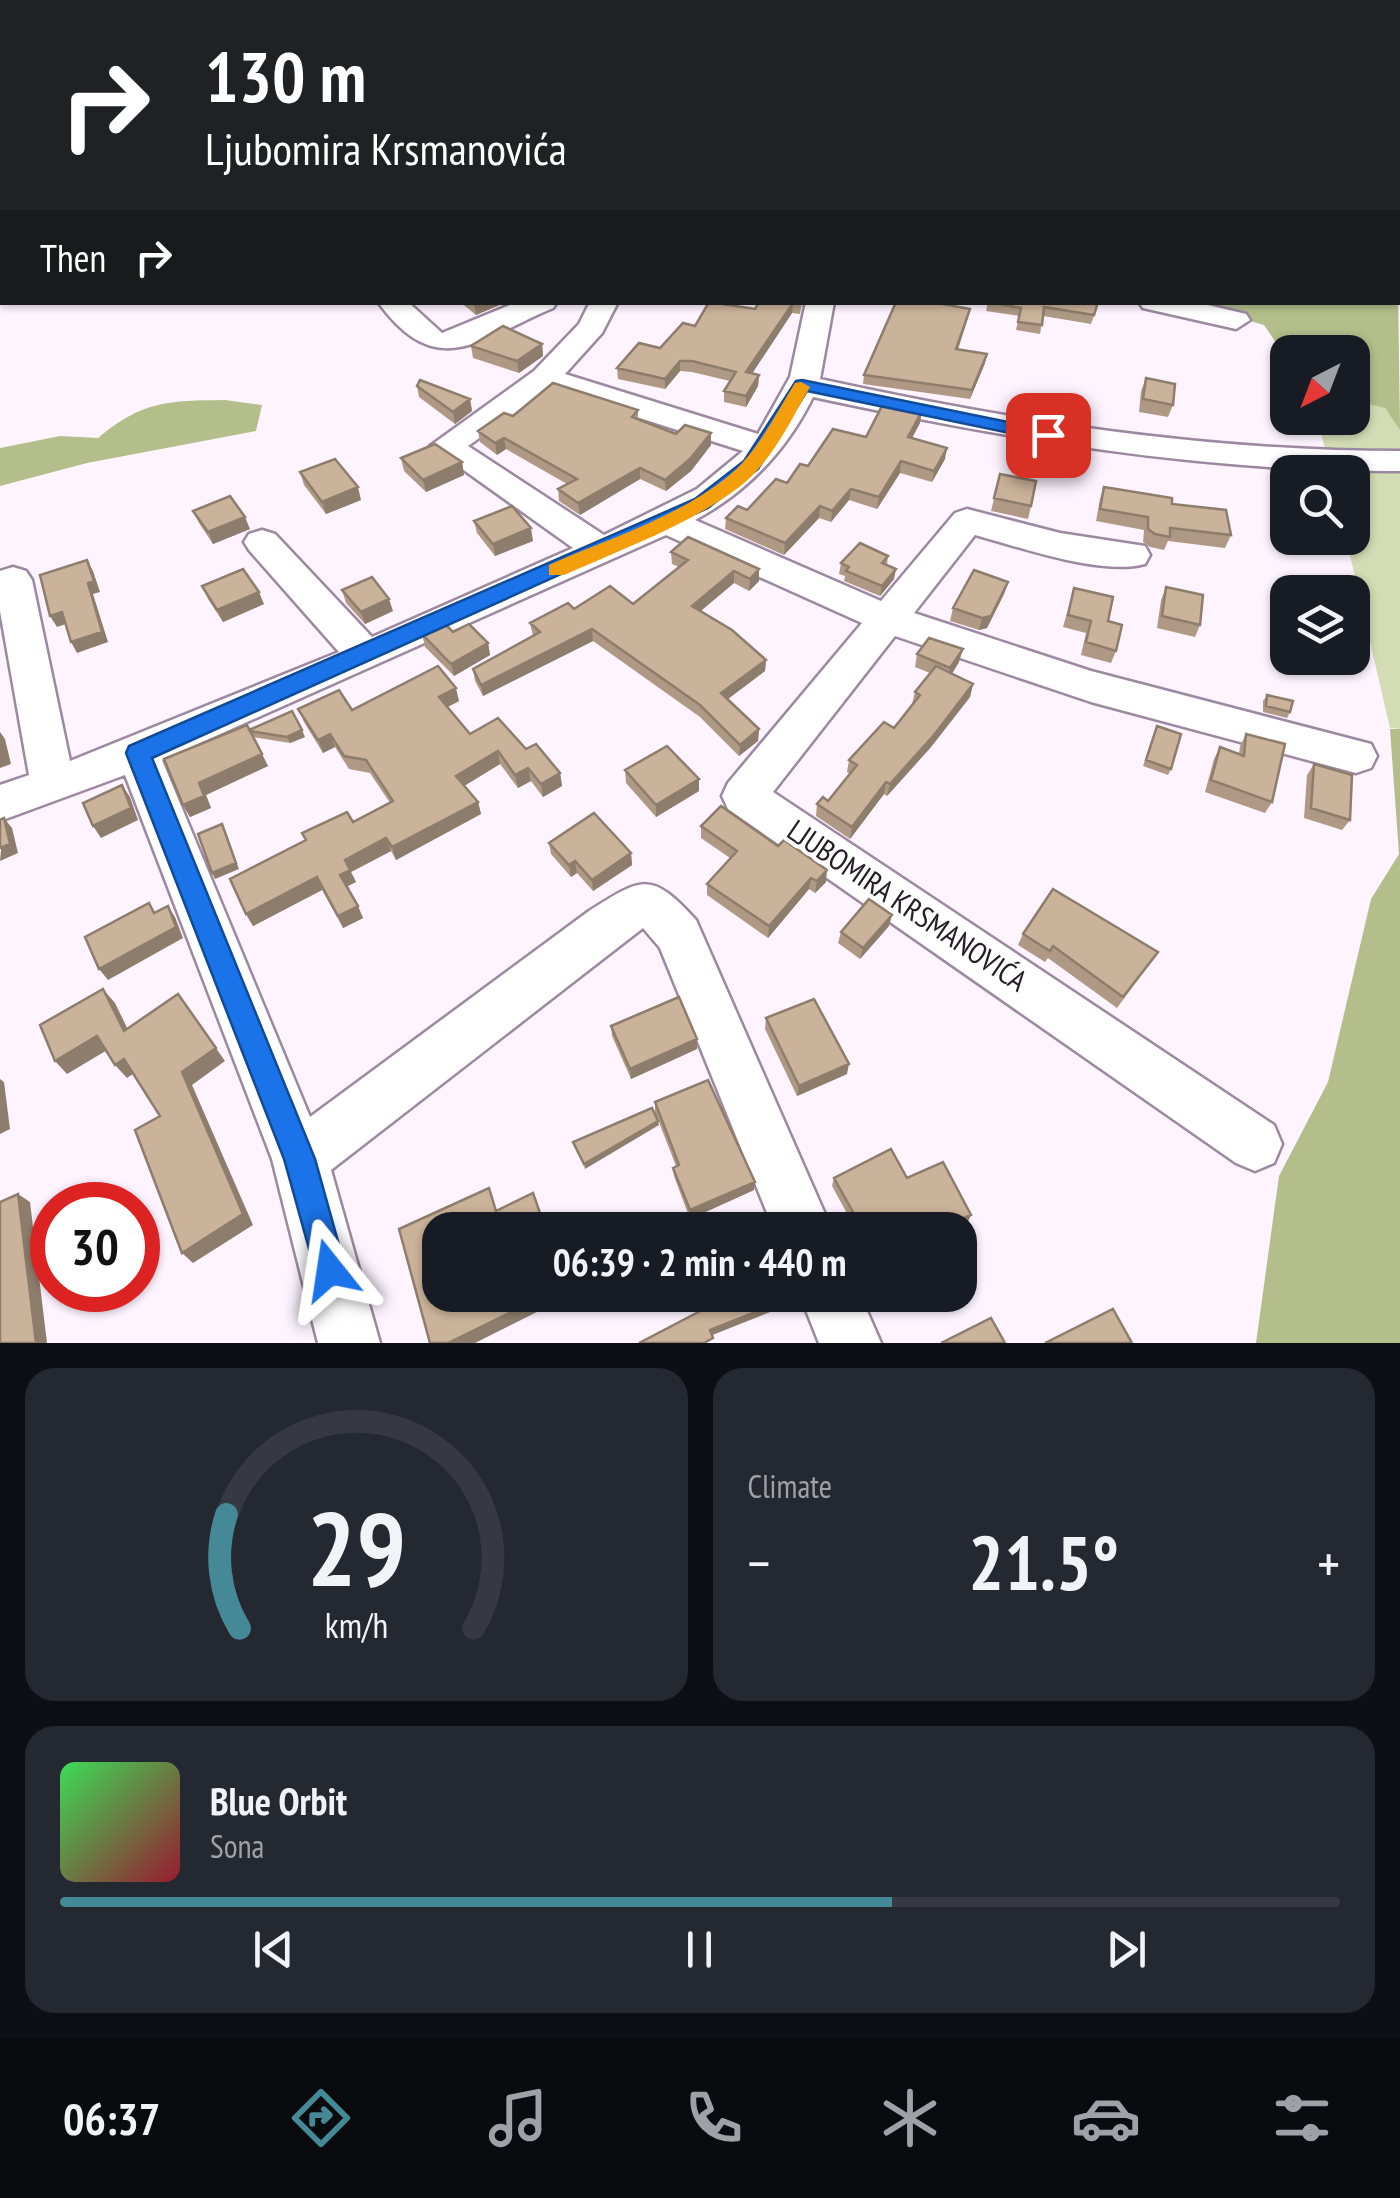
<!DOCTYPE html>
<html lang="en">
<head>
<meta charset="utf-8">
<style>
	:root { --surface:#171b24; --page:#242831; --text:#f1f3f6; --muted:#9ea1a6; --line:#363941; --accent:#458996 }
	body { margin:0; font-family:"PT Sans Narrow",sans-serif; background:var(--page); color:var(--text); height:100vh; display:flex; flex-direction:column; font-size:38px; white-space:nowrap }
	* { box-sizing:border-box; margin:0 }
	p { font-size:32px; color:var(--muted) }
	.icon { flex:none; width:55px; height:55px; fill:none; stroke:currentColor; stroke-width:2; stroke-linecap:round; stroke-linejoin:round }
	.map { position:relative; height:1343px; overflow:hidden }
	.side { display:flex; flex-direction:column; gap:25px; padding:25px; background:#0d0f14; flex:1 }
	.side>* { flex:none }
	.top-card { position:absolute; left:0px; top:0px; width:1400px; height:305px; box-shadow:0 2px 8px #0004; background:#202124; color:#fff; overflow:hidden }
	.needle { width:65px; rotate:222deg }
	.buttons { position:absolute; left:1270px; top:335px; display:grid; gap:20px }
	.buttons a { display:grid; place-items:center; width:100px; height:100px; border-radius:20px; background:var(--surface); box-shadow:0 2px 8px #0004; font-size:50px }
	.speed { position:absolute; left:30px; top:1182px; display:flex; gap:20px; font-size:50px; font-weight:700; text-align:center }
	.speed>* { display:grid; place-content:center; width:130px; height:130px; border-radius:50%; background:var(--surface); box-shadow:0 2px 8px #0004; line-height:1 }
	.speed .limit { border:15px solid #d22; background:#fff; color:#111 }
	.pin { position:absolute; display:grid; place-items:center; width:85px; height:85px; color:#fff; margin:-42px; border-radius:20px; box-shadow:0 5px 15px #0006 }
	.me { position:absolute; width:110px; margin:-55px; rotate:345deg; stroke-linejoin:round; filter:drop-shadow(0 0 8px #0008) }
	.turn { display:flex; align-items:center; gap:35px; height:210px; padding:0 40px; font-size:45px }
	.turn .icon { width:130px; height:130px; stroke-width:2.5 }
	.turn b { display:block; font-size:70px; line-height:85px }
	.then { display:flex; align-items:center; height:95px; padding:0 40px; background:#0003; gap:20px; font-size:38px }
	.big { font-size:75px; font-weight:600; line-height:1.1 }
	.side .widget { flex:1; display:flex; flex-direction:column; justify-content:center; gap:15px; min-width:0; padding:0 35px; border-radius:30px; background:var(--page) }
	.side .dial { align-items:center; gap:0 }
	.dial svg { height:260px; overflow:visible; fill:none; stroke:var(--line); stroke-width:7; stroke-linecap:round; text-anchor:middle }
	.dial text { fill:var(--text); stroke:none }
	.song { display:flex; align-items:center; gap:30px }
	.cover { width:120px; height:120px; border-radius:15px; background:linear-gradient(135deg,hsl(130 70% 55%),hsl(350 70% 35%)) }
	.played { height:10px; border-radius:5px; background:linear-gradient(90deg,var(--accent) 65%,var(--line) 65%) }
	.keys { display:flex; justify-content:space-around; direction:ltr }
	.heat { display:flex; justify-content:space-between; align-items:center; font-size:55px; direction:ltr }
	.side .tiles { flex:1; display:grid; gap:25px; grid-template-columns:1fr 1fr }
	.widget:last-child { grid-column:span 2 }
	.trip { position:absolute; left:422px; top:1212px; width:555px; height:100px; border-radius:30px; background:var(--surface); box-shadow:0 2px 8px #0004; font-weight:600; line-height:100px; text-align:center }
	.dock { display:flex; height:160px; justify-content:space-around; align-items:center; background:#090b0e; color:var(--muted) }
	.dock .icon { width:70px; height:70px }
	.dock .current { color:var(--accent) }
	.dock b { font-size:45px; color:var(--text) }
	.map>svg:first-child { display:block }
	.green { fill:#d3dcb4 }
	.forest { fill:#b3be8b }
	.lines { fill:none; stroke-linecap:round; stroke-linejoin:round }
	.minor-casing { stroke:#9d88a1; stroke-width:5 }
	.minor { fill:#fff; fill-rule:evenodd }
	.wall { fill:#af9984 }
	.shaded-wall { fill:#8e7d6c }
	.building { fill:#cbb29a; stroke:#8e7d6c; stroke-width:2.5 }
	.route { fill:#1a73e8; stroke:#114b97; stroke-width:2.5 }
	.slow { fill:#f59e0b }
	.labels { text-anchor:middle; stroke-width:8; stroke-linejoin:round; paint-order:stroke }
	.street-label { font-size:30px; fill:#251c26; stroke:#fff }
</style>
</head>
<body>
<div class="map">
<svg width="1400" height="1343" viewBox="0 0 1400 1343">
	<rect width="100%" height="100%" fill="#fdf4ff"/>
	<path class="green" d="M1353 401 1385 408 1400 430V729L1390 728 1346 538H1352V472H1331L1317 418H1352Z"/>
	<path class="forest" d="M1145 0H1400V172L1398 2Z
		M1398 286 1400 430 1385 408 1353 401 1352 352H1288L1287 359 1264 325 1201 307 1200 303 1398 302Z
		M225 400 262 405 256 431 87 463 0 486V448L60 436 98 438C143 400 169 401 225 400Z
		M1390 729H1400V1343H1256L1279 1176 1328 1082 1371 899 1399 854Z"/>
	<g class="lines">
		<defs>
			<path id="minor" d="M58 0H78L79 2H59Z
				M0 206H2V222H0Z
				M378 302H408L442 333 517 302H557L553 308C479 339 437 383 378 302Z
				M590 302H618L602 333 565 374 758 434 790 377 806 302H834L820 379C1012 421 1203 451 1400 451V471C1200 472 1008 439 813 397 787 450 747 492 695 520L881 601 955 513 967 509 1060 533 1145 546 1150 555 1145 564C1100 576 1020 547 975 535L914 613 1091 671 1371 744 1377 756 1371 768 1356 773 1091 702 895 636 773 792 1274 1125 1282 1144 1274 1163 1255 1171 1236 1163 728 809 722 796 728 783 862 623 666 535 162 760 310 1117 589 911C643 877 651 871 696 920L832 1230H774L660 948 643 928 331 1170 380 1343H318L272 1159 125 775 0 821V785L29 775 0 611V571L13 567 26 571 32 580 70 761 339 652 249 550 244 542 249 534 262 530 275 534 372 637 573 548 430 446 534 371 579 324ZM549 389 743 451 697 489 604 535 468 446Z
				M1139 302H1195L1246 314 1250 320 1236 329 1143 308Z
				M800 1295H860L881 1343H819Z"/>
		</defs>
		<use href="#minor" class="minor-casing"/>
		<use href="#minor" class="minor"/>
	</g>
	<path class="wall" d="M460 302H504V303L476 315Z
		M802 302 800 314 792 313 752 373 759 375 758 386 746 407 724 402V391L730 381 692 372 680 371 665 389 618 379 617 368 660 348 695 326 755 309 767 304Z
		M988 302H1099L1091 324 1043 316 1040 334 1016 330 1019 316 986 311Z
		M968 318 958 350 985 363 970 399 863 384 864 375Z
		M542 344 543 356 519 373 473 358 471 346Z
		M1146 378 1173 405 1168 417 1139 412 1141 391Z
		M417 386 470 399 472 411 455 424 419 397Z
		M638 410V419L676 434 711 445 691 471 666 491 640 479 580 515 559 501 558 489 567 484 506 449 497 455 480 442 478 431 513 416Z
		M922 411 920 423 912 438 945 459 932 482 900 473 877 509 849 500 831 522 819 518 784 555 725 529 726 518 747 510 808 466Z
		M401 458 462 462 464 475 426 492 404 471Z
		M300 472 361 500 326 514 304 485Z
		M1000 474 1031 506 1028 519 991 511Z
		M1104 487 1172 504 1231 535 1225 548 1168 541 1164 550 1150 547 1143 542 1144 530 1096 521 1100 499Z
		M193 511 250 529 213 544 199 523Z
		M474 521 533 541 495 556 477 533Z
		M688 537 759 581 749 591 734 583 701 611 766 660 765 671 728 699 759 729 758 741 739 756 700 717 593 641 483 696 475 681 473 669 533 636 530 623 574 609 633 604 679 567 672 564 671 552Z
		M888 556 887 565 894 579 880 596 844 581 845 576 839 574 841 563Z
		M1008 582 1004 594 987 628 979 630 950 621 953 608Z
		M202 586 264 604 223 622 208 599Z
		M1166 587 1200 625 1195 637 1157 628 1161 600Z
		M1074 588 1108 621 1116 651 1111 663 1081 655 1086 633 1063 627Z
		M342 590 393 611 365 624 346 603Z
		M453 632 488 643 490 655 454 676 425 647 422 634Z
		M917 654 959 662 952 674 973 684 970 697 931 747 887 796 884 794 850 839 816 816 817 804 828 801 850 774 847 772 849 760 894 728 912 704 915 692 930 673 915 667Z
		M1267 695 1290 712 1287 718 1263 712V701Z
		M459 701 447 707 470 734 526 749 560 773 562 786 543 797 531 781 518 788 500 764 464 786 478 802 481 814 396 860 391 851 351 872 356 882 347 886 363 918 343 928 322 890 253 926 246 914 353 822 390 803 370 773 349 769 335 747 323 753 304 722 298 709 352 710Z
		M1157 726 1171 769 1168 775 1143 766Z
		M249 730 305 737 290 743 253 737 268 766 206 795 211 808 190 817 183 805Z
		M1246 734 1272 802 1265 813 1205 792 1214 759 1220 747 1239 754 1240 746Z
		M1314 764 1350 820 1342 830 1304 818 1307 775Z
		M625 770 699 791 656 817 626 783Z
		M701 826 826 882 815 893 809 889 768 938 707 895V884L730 858 701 838Z
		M549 843 631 853 632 865 593 891 577 873 571 877 551 854Z
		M889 926 860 959 838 943 841 932Z
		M1023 934 1158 952 1117 1008 1048 958 1045 962 1018 945Z
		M766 1018 847 1074 797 1096 765 1029Z
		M611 1026 697 1039V1049L631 1079 612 1036Z
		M655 1102 754 1190 690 1219 674 1176 673 1168 676 1166 655 1112Z
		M834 1178H907L971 1215 967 1223 950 1230H944L942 1225 933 1230H856L832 1186Z"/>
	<path class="shaded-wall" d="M478 302H504V303L476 315 474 304Z
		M793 303 792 313 746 383V372Z
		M542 344 543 356 519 373 517 361Z
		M987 354 985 363 970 399 972 390Z
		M680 361V371L665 389V379Z
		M759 375 758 386 746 407V396Z
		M470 399 472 411 455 424 453 412Z
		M922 411 920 423 906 449 908 437Z
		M711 433V445L691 471 666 491 665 480Z
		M504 438 506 449 497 455 495 443Z
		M947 448 945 459 932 482 934 471Z
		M901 461 900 473 877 509 879 497Z
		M462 462 464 475 426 492 423 480Z
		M640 468V479L580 515 578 503Z
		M358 487 361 500 326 514 322 502Z
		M851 489 849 500 831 522 832 511Z
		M820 506 819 518 784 555 785 543Z
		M245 517 250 529 213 544 208 532Z
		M531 528 533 541 495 556 493 544Z
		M87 560 93 571 100 592 93 594 108 642 77 653 71 642 88 583Z
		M759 569V581L749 591 750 579Z
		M896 569 894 579 880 596 882 586Z
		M734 571V583L692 618V606Z
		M1008 582 1004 594 987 628 979 630 982 618Z
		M259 592 264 604 223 622 217 610Z
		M389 599 393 611 365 624 361 612Z
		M62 612 69 623 57 627 50 616Z
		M592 629 593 641 483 696 481 685Z
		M488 643 490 655 454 676 451 664Z
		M963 649 959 662 947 681 950 668Z
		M766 660 765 671 721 704V693Z
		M973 684 970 697 931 747 887 796 890 784Z
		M456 688 459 701 442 710 439 697Z
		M759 729 758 741 739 756 740 745Z
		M302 730 305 737 290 743 287 737Z
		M0 732 5 739 11 764 0 768Z
		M330 734 335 747 323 753 318 740Z
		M498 751 500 764 459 789 456 776Z
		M262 754 268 766 206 795 211 808 190 817 183 805 199 783Z
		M528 768 531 781 518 788 515 775Z
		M560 773 562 786 543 797 541 784Z
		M699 779V791L656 817V805Z
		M886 782 884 794 850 839 852 827Z
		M122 785 130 797 138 820 101 838 93 826Z
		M478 802 481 814 396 860 392 847Z
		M4 818 12 828 18 853 0 861Z
		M222 824 239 869 215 879 212 873Z
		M386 838 391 851 351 872 356 882 346 887 340 875 345 860Z
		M631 853 632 865 593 891 592 880Z
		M575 861 577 873 571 877 569 865Z
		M827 870 826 882 815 893 817 881Z
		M317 877 322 890 253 926 246 914Z
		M811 878 809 889 768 938 769 926Z
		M168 906 175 917 183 938 108 980 99 969Z
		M358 906 363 918 343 928 338 916Z
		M892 915 889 926 860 959 863 948Z
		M103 989 115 1003 135 1044 124 1031Z
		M178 994 225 1061 192 1085 253 1225 193 1263 182 1253Z
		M97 1036 109 1049 67 1074 55 1061Z
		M697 1039V1049L631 1079 630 1069Z
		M124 1059 136 1072 127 1078 115 1065Z
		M849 1064 847 1074 797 1096 799 1086Z
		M0 1079 4 1082 10 1129 0 1134Z
		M658 1121 659 1125 585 1169 584 1164Z
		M755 1182 754 1190 690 1219V1210Z
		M18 1194 30 1202 47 1343H36Z
		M971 1215 967 1223 947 1230 949 1225Z
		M946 1217 942 1225 933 1230H923Z
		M546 1295 569 1296 475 1343H448Z
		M798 1295H800L798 1301 710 1336V1330Z"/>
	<path class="building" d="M854 0H1051L1063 2H851Z
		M709 302 755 309 759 302H801L800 304 793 303 746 372 759 375 746 396 724 391 736 372 692 361H680L665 379 617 368 639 343 660 348 683 323 695 326Z
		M896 302H932L970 309 956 349 987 354 972 390 864 375Z
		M989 302H1098L1094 315 1044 307 1042 325 1018 322 1021 308Z
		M503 326 542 344 517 361 471 346Z
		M1146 378 1175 384 1173 405 1143 399Z
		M420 380 470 399 453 412 417 386Z
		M553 383 638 410 632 417 676 434 685 425 711 433 690 459 665 480 640 468 578 503 558 489 577 479 504 438 495 443 478 431 504 413 513 416Z
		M883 404 922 411 908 437 947 448 934 471 901 461 879 497 851 489 832 511 820 506 785 543 726 518 738 506 747 510 776 479 787 483 800 464 808 466 833 429 866 437Z
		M435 444 462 462 423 480 401 458Z
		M335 459 358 487 322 502 300 472Z
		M1000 474 1036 481 1031 506 994 498Z
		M1104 487 1172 498V504L1226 510 1231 535 1170 528V537L1155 534 1148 529V517L1100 509Z
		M230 496 245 517 208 532 193 511Z
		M512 506 531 528 493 544 474 521Z
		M688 537 759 569 750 579 734 571 692 606 732 630 766 660 721 693 759 729 740 745 700 705 592 629 481 685 473 669 540 632 530 623 568 603 574 609 610 586 633 604 688 560 671 552Z
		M860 543 888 556 882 563 896 569 882 586 846 571 849 567 841 563Z
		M87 560 94 581 88 583 102 632 71 642 62 612 50 616 40 575Z
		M243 569 259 592 217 610 202 586Z
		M974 570 1008 582 991 616 982 618 953 608Z
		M372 577 389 599 361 612 342 590Z
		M1166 587 1203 595 1200 625 1162 616Z
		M1074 588 1113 597 1108 621 1122 625 1116 651 1086 642 1091 621 1068 615Z
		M445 624 453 632 469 624 488 643 451 664 422 634Z
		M929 638 963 649 950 668 917 654Z
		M438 666 456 688 439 697 470 734 498 718 526 749 536 744 560 773 541 784 528 768 515 775 498 751 456 776 478 802 392 847 386 838 345 860 350 870 340 875 358 906 338 916 317 877 246 914 230 879 306 840 302 833 347 812 353 822 393 801 366 760 344 756 330 734 318 740 298 709 339 690 352 710Z
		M936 666 973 684 934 735 890 784 886 782 852 827 817 804 823 797 828 801 857 765 849 760 884 722 894 728 920 695 915 692Z
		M1267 695 1293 701 1290 712 1266 706Z
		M292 711 302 730 287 737 250 731 249 730Z
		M247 725 262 754 199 783 204 796 183 805 164 759Z
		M1157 726 1181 734 1171 769 1146 760Z
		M1246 734 1285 744 1272 802 1211 780 1220 747 1244 756Z
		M667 746 699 779 656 805 625 770Z
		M1314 764 1352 775 1350 820 1311 808Z
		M122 785 131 808 93 826 83 803Z
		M721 806 778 846 784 840 827 870 817 881 811 878 769 926 707 884 737 851 701 826Z
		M594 813 631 853 592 880 575 861 569 865 549 843Z
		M4 818 10 844 0 848V820Z
		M222 824 236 863 212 873 198 834Z
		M1053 889 1158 952 1123 997 1053 946 1050 951 1023 934Z
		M869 899 892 915 863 948 841 932Z
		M149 903 154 913 168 906 176 927 99 969 85 937Z
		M103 989 124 1031 178 994 216 1048 182 1072 243 1214 182 1253 135 1130 160 1116 124 1059 115 1065 97 1036 55 1061 40 1025Z
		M679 997 697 1039 630 1069 611 1026Z
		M814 999 849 1064 799 1086 766 1018Z
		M708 1080 755 1182 690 1210 673 1168 679 1165 655 1102Z
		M652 1108 658 1121 584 1164 573 1142Z
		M891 1149 907 1178 943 1162 971 1215 949 1225 946 1217 923 1230H863L834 1178Z
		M489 1188 496 1211 533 1193 546 1230H440V1295H546L448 1343H430L399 1229Z
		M18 1194 36 1343H0V1202Z
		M679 1216 685 1230H650Z
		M772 1224 781 1225 783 1230H755Z
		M731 1295H798L710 1330 713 1338 704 1343H639Z
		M1113 1309 1132 1343H1045Z
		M991 1318 1005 1343H941Z"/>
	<path class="route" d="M802 380 1048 430 1057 435 1048 441 807 391 758 469 708 508 152 758 315 1159 346 1270 341 1281 330 1286 318 1281 284 1159 126 753 129 746 695 499 744 461 796 381Z"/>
	<path class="slow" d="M801 382 810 387C790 422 771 463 738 488 687 526 622 549 564 575H549V565C607 539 676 518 726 478 757 454 774 416 795 383Z"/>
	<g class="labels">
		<g class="street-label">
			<text transform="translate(907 906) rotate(34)" y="10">LJUBOMIRA KRSMANOVIĆA</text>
		</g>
	</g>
</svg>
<div class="buttons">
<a><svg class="needle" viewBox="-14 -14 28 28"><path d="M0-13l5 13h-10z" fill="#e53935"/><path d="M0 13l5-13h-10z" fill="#9ea1a6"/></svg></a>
<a><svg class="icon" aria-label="search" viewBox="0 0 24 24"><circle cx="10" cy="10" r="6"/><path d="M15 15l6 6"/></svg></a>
<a><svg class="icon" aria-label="layers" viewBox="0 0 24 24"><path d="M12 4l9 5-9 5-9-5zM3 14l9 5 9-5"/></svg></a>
</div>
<div class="speed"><div class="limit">30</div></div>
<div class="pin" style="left:1048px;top:435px;background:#d93025"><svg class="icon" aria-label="arrive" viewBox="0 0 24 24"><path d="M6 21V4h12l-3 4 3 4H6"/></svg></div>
<svg class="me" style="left:330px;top:1270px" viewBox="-20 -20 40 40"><path d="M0-17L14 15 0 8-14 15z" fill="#1a73e8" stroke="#fff" stroke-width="4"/></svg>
<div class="trip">06:39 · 2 min · 440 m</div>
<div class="top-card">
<div class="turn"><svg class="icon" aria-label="right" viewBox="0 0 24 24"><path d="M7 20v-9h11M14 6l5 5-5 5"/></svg><div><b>130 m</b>Ljubomira Krsmanovića</div></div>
<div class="then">Then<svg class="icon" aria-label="right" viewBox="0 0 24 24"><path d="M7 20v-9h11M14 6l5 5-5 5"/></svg></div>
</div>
</div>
<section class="side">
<div class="tiles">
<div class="widget dial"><svg viewBox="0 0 100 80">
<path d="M14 69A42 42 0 1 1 86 69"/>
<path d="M14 69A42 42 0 0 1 10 34" stroke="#458996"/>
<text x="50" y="56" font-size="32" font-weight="700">29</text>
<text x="50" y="72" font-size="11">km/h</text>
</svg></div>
<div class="widget"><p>Climate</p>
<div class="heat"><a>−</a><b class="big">21.5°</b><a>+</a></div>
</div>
<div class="widget">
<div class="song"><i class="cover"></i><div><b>Blue Orbit</b><p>Sona</p></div></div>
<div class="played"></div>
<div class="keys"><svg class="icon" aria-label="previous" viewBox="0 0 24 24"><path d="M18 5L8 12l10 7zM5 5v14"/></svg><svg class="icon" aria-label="pause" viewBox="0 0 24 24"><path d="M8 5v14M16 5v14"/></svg><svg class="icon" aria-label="next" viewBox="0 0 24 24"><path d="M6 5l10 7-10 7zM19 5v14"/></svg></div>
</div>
</div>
</section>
<nav class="dock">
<b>06:37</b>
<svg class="icon current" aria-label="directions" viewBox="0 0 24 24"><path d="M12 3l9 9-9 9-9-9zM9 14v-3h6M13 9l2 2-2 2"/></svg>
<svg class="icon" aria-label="music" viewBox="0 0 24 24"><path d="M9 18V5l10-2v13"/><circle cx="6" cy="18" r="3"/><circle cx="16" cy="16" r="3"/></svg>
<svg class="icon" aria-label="phone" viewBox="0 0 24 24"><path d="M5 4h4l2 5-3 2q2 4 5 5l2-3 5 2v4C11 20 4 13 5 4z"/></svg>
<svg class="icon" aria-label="climate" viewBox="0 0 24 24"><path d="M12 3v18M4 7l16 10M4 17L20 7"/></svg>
<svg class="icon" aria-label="car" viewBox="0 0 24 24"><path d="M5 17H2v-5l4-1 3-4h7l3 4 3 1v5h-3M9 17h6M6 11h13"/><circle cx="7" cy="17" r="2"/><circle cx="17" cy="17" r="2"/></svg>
<svg class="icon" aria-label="filters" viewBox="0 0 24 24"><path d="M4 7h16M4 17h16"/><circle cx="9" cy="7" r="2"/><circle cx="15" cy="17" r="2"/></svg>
</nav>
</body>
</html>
